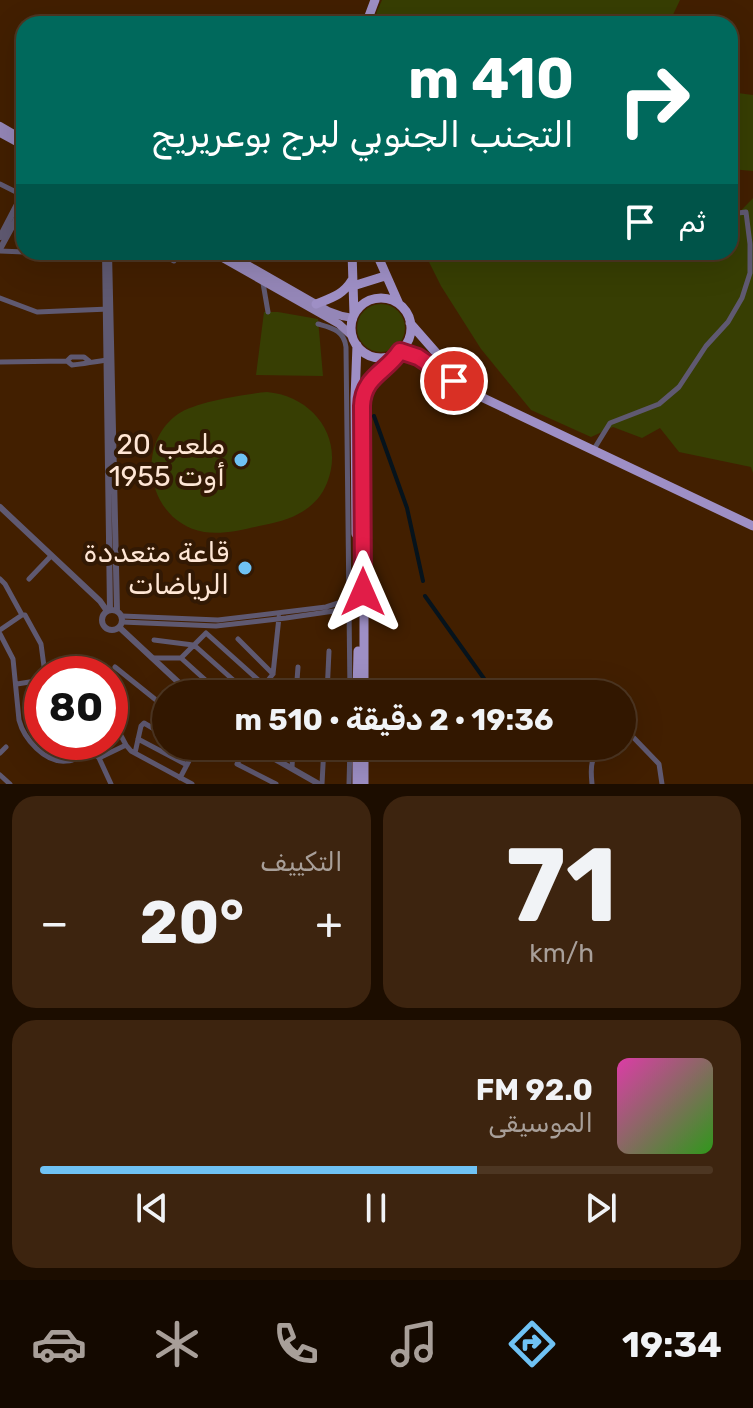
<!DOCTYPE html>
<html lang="ar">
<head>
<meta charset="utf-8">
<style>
	:root { --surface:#321700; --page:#3d240f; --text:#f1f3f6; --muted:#a89f99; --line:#4d3622; --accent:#6fc2f4 }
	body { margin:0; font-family:Rubik,"Noto Sans Arabic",sans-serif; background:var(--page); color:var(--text); direction:rtl; height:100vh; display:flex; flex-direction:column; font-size:30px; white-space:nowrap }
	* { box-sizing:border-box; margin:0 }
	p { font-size:26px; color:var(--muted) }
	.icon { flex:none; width:44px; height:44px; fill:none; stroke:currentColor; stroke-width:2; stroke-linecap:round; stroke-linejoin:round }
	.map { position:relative; height:784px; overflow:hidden; direction:ltr }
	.panel { display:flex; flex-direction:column; gap:12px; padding:12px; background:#1c0d00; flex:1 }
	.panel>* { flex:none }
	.top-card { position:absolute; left:16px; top:16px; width:722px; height:244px; border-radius:24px; box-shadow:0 8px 32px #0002,0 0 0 2px var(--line); direction:rtl; background:#00695c; color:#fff; overflow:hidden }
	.speed { position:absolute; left:24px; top:656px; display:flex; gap:16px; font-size:40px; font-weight:700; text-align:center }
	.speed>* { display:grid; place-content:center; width:104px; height:104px; border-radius:50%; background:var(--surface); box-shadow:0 8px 32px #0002,0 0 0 2px var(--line); line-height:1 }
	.speed .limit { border:12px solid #d22; background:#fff; color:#111 }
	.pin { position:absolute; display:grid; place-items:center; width:68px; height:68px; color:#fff; margin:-34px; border:4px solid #fff; border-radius:50%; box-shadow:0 2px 8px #0007 }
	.me { position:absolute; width:88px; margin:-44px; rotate:0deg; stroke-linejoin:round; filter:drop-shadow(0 0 6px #0008) }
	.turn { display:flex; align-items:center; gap:28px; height:168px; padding:0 32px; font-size:36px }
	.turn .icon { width:104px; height:104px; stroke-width:2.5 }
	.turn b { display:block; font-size:56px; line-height:68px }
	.then { display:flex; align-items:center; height:76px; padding:0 32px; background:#0003; gap:16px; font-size:30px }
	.big { font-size:60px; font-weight:700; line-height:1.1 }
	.panel .card { flex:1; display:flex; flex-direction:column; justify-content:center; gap:12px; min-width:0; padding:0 28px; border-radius:24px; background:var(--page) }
	.panel .dial { align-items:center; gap:0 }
	.dial b { font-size:104px; line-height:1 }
	.song { display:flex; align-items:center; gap:24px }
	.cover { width:96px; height:96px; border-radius:12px; background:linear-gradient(135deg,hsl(320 70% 55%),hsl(110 70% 35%)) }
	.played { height:8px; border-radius:4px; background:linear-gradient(90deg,var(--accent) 65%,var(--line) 65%) }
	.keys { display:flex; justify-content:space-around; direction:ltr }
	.heat { display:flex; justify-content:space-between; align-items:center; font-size:44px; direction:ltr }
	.panel .tiles { flex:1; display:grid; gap:12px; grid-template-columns:1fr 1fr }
	.card:last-child { grid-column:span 2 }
	.trip { position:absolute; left:152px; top:680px; width:484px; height:80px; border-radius:40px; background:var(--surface); box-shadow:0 8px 32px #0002,0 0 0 2px var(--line); font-weight:700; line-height:80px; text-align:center; direction:rtl }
	.menu { display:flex; height:128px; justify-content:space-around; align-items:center; background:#140900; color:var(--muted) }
	.menu .icon { width:56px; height:56px }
	.menu .current { color:var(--accent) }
	.menu b { font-size:36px; color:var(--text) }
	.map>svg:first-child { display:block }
	.green { fill:#373e03 }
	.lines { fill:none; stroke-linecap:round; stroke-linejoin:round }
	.canal { stroke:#06131c; stroke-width:4 }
	.minor { stroke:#5f5971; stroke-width:5 }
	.tertiary { stroke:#5f5971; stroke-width:6 }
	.primary { stroke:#9486b7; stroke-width:8 }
	.trunk { stroke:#9e8fc5; stroke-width:9 }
	.route-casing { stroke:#92132f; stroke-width:20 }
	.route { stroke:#e11d48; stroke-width:14 }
	.poi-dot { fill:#6fc2f4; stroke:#321904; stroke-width:3 }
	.labels { text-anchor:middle; stroke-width:8; stroke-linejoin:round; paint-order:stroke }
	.poi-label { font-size:28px; fill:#fee6d5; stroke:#321904; text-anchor:end }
</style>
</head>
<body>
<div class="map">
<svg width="753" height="784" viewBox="0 0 753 784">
	<rect width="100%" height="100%" fill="#421f00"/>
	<path class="green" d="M382 0H680L672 17 687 24H374L377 11Z
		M730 92 753 95V171L730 169Z
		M753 198V473L751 467 679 452 660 428 642 438 613 427 591 437 531 410 481 349 441 286 424 252H730V220L733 219Z
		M357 328a24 24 0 1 1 48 0a24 24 0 1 1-48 0Z
		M264 312H278L318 319 323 376 256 375Z
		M267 392C313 396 345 438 327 483 316 510 291 520 264 525 245 529 224 535 204 532 148 522 133 446 178 414 195 402 245 394 267 392Z"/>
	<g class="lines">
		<path class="canal" d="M374 416 407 508 423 581
			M425 596 495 694
			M572 746 586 749"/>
		<path class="minor" d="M0 184 22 195
			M0 251 24 252
			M32 252H91
			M158 252 174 261
			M263 283 268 312
			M0 298 37 312 109 309
			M318 324C332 328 344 330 346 347L350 694
			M67 361 71 357H84L89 361
			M0 362 67 361 72 365C85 364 95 361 109 360
			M594 449 610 423 659 404 679 387 706 346 728 322 742 298 750 273V244L746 212 730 214
			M0 579 5 584 22 615H25L41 644 45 674
			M29 579 51 556
			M122 616 218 620 326 607 354 598
			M122 622 216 626 286 618 341 610 356 602
			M0 630 22 615
			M0 634 13 659 19 720C24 739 45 763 66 761 76 761 82 754 89 748
			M238 639 273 674
			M154 640 193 645
			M194 645 181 658 221 694
			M154 658H181
			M115 667 166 708
			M17 684 42 680
			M174 694 181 685
			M249 694 194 645 206 633 264 685
			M257 694 273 674 279 617
			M296 694 298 667
			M327 694 329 651
			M622 737 626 736 633 737 659 764 662 784
			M138 739 187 765
			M81 742 99 758 111 784
			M126 745 131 751 192 784
			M247 746 237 764 276 784
			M0 753 6 747
			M135 753 141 726 144 723 166 736
			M51 757 60 742
			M99 758 126 745 119 732 110 724
			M272 758 273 746
			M292 768 293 746
			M0 775 10 784
			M180 778 190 759 191 754 182 746
			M322 784 324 746
			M349 784 350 746
			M592 784C590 764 590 758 607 746"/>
		<path class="tertiary" d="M0 237 24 191
			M0 249 24 205
			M105 252 110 610
			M109 252 117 611
			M0 507 100 601 107 611
			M102 620a10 10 0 1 1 20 0a10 10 0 1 1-20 0Z
			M119 627 191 694
			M252 746 319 784"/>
		<path class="primary" d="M0 126 24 140
			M0 133 24 146
			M212 252 339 324 352 336
			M225 252 328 311 342 316 353 318"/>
		<path class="trunk" d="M366 24 375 0
			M352 252 354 315
			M376 252 399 304
			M353 286 385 276
			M351 328a30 30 0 1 1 60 0a30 30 0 1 1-60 0Z
			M316 304C331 298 343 295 352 280
			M410 323 446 364 477 390
			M400 351 418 357 475 394 753 526
			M356 534 355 398 357 345
			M354 597a6 6 0 1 1 12 0a6 6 0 1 1-12 0Z
			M363 592 362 397C371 373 389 371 399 352
			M357 694 358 651
			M364 694V602
			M357 784V746
			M364 784V746"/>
	</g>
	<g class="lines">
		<defs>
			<path id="route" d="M363 592 362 406C363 376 387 372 400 351L418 357 454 381"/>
		</defs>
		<use href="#route" class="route-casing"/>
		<use href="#route" class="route"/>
	</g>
	<g class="poi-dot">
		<circle cx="241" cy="460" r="8"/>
		<circle cx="245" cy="568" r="8"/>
	</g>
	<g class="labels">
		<g class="poi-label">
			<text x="225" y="454">ملعب 20<tspan x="225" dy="32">أوت 1955</tspan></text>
			<text x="229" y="562">قاعة متعددة<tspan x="229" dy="32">الرياضات</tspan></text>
		</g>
	</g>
</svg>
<div class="speed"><div class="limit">80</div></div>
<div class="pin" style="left:454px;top:381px;background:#d93025"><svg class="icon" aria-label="arrive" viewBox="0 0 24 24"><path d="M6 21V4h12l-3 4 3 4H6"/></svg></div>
<svg class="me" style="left:363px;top:592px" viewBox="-20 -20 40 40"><path d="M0-17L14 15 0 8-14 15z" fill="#e11d48" stroke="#fff" stroke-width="4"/></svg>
<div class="trip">19:36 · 2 دقيقة · 510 m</div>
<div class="top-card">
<div class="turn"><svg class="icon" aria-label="right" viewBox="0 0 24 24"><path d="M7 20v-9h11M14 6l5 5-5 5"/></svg><div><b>410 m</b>التجنب الجنوبي لبرج بوعريريج</div></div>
<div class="then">ثم<svg class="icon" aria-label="arrive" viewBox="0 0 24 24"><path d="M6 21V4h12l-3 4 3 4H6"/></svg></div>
</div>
</div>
<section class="panel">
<div class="tiles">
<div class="card dial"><b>71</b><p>km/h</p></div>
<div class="card"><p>التكييف</p>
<div class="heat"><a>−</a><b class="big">20°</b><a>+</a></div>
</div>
<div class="card">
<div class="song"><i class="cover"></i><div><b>92.0 FM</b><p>الموسيقى</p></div></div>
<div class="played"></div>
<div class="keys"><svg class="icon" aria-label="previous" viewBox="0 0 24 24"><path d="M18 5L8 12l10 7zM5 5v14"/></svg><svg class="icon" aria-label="pause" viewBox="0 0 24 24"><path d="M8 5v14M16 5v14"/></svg><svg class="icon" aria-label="next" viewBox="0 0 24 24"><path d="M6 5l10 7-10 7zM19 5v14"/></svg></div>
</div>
</div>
</section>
<nav class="menu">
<b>19:34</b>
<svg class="icon current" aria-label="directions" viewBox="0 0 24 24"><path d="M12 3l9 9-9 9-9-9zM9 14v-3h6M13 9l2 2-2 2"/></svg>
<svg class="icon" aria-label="music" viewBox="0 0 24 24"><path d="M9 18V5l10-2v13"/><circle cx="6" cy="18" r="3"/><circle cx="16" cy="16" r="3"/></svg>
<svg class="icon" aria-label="phone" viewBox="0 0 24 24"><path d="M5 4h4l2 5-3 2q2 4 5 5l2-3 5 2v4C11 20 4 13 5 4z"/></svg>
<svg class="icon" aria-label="climate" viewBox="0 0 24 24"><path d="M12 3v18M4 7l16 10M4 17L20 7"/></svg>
<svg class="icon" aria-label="car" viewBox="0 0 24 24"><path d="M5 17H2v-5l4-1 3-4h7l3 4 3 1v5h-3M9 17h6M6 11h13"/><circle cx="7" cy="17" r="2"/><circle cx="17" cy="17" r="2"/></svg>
</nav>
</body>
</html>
